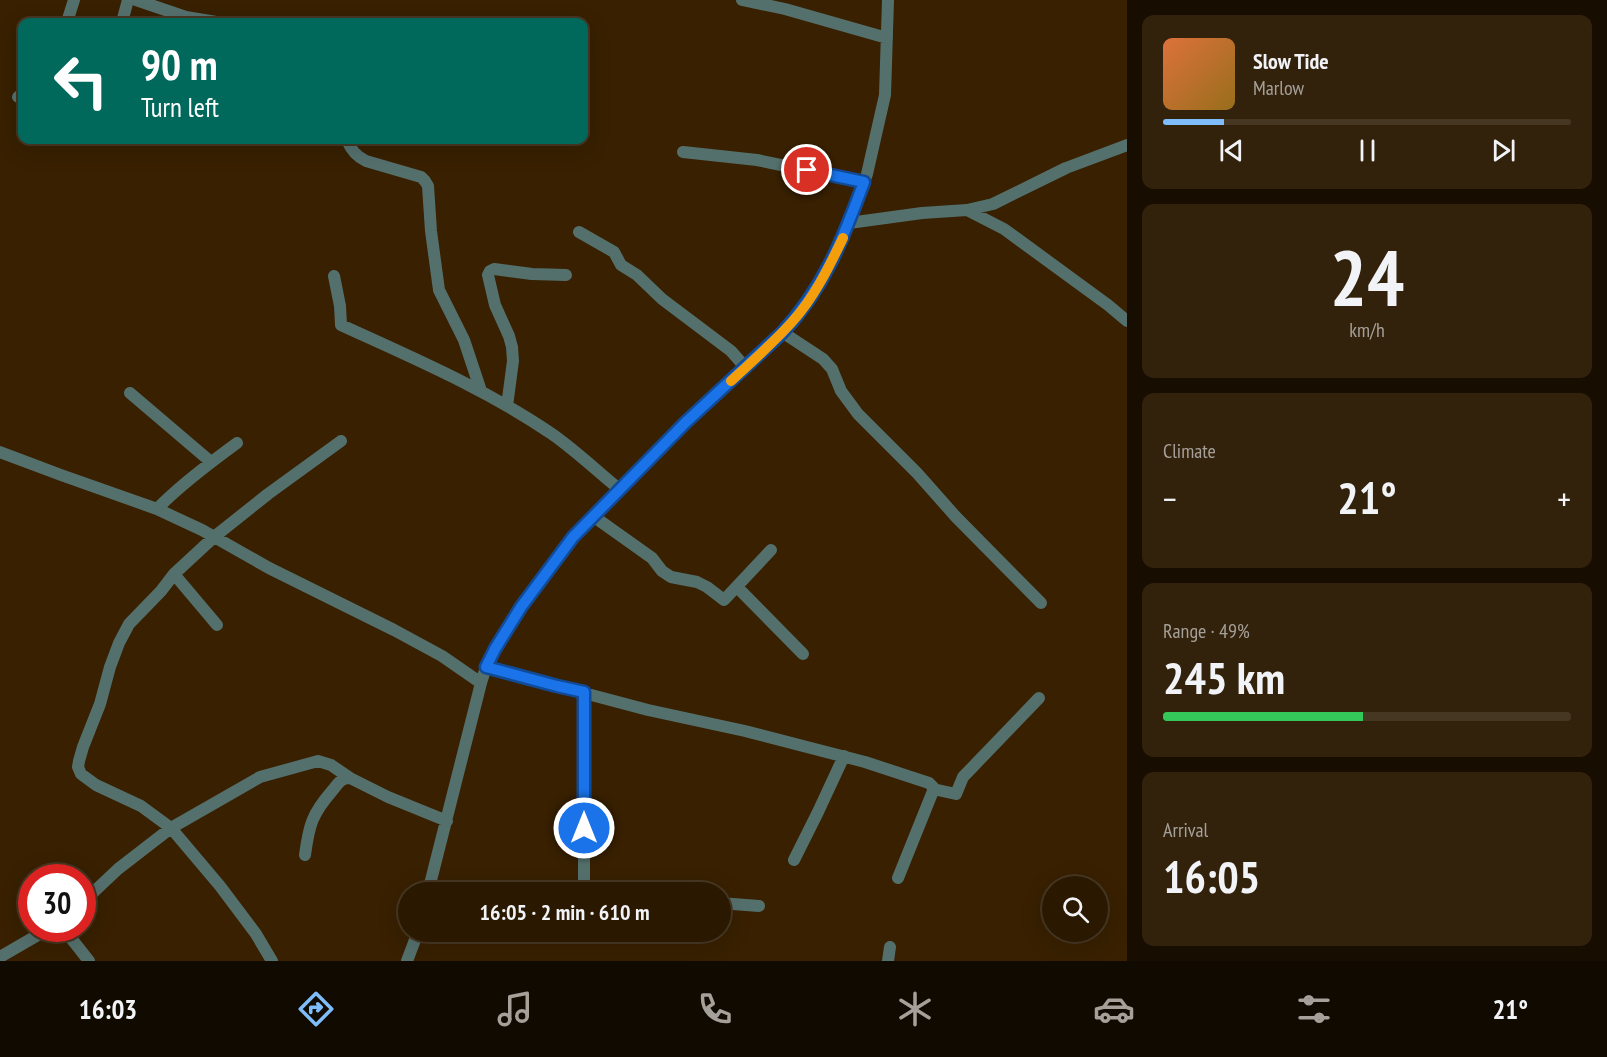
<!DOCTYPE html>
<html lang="en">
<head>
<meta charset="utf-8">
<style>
	:root { --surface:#2a1801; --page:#32210b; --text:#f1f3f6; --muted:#a5a099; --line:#463723; --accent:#7ebdf9 }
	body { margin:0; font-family:"PT Sans Narrow",sans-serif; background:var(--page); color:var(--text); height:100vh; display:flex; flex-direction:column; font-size:22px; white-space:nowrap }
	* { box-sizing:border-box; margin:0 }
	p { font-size:20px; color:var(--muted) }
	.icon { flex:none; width:33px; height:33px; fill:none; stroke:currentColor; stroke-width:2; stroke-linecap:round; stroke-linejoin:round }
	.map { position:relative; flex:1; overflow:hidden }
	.details { display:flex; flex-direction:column; gap:15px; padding:15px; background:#170d01; width:480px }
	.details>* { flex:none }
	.top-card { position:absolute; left:18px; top:18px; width:570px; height:126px; border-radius:12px; box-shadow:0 6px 24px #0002,0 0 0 2px var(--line); background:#00695c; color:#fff; overflow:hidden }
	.tools { position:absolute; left:1042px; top:876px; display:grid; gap:12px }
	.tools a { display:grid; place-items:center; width:66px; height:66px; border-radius:50%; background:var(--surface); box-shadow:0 6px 24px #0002,0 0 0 2px var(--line); font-size:30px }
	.speed { position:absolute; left:18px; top:864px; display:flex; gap:12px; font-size:30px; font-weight:700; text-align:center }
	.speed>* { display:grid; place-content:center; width:78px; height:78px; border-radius:50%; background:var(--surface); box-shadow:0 6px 24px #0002,0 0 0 2px var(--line); line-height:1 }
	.speed .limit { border:9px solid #d22; background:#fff; color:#111 }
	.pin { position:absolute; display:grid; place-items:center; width:51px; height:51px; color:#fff; margin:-26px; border:3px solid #fff; border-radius:50%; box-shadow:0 2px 6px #0007 }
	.me { position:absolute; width:66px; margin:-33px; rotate:0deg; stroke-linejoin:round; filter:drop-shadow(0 0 4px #0008) }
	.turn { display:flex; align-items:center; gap:21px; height:126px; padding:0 24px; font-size:27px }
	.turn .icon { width:78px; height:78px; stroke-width:2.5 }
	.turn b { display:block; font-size:42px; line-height:51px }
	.big { font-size:45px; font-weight:800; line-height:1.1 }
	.details .card { flex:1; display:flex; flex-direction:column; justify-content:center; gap:9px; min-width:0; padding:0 21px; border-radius:12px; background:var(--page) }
	.details .dial { align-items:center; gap:0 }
	.dial b { font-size:78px; line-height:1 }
	.song { display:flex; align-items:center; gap:18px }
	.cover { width:72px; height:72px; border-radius:9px; background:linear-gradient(135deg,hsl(20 70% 55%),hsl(40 70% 35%)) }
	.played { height:6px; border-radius:3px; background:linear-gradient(90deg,var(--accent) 15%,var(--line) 15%) }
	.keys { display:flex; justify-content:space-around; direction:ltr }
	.heat { display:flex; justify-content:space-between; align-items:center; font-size:33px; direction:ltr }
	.charge { height:9px; border-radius:4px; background:linear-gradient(90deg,#34c759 49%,var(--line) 0) }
	.trip { position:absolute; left:398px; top:882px; width:333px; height:60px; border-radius:30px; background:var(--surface); box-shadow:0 6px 24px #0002,0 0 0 2px var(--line); font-weight:800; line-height:60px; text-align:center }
	.tabs { display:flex; height:96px; justify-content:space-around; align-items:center; background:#110a00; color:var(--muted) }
	.tabs .icon { width:42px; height:42px }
	.tabs .selected { color:var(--accent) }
	.tabs b { font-size:27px; color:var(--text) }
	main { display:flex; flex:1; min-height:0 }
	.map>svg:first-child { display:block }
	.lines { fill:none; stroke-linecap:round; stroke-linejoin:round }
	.minor { stroke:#54706d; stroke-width:12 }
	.route-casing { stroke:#114b97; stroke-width:15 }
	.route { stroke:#1a73e8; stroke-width:10 }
	.slow { stroke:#f59e0b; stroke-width:10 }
</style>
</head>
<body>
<main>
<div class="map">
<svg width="1127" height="961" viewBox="0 0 1127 961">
	<rect width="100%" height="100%" fill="#382001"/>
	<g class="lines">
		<path class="minor" d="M136 0 186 17 216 22
			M742 0 785 9 887 38
			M67 22 74 0
			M122 22 128 0
			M18 97 22 94
			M347 140C351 150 356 156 366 161L421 177 425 181 428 186 431 231 439 290 464 340 481 391
			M683 152 757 160 864 182
			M967 210 1004 229 1108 305 1127 321
			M849 223 922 213 967 210 993 204 1066 168 1127 145
			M579 232 614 252 621 265 637 275 662 299 731 351 745 367
			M334 276 340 306 341 325C413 358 486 389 552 434 575 450 597 471 619 489
			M782 332 823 359 832 369 841 391 858 414 917 473 956 517 1041 603
			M130 393 211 462
			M507 406 513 361 512 347 509 336 495 305 488 275 490 271 494 269 532 274 566 275
			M237 443C211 462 179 486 157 509L202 530 269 568 394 630 442 656 481 683
			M0 452 61 475 157 509
			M593 516 652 558 662 571 671 577 697 582 707 587 724 600 771 550
			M174 574 217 625
			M737 587 803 654
			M486 667 648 710 745 731 865 762 929 783 933 787V791L898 878
			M933 789 956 794 963 777 1039 698
			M305 855C309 825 312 814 332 791 338 784 340 778 350 778L388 797 447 821
			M794 860 818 812 844 756
			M584 891 597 892
			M428 892 481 683 486 667 504 633 521 607 573 537 686 422 782 332 794 321 821 282 843 239 867 174 885 95 888 0
			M580 892 584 891V692
			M82 903 118 869 171 828 260 777 318 761 331 765 350 778
			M720 903 759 906
			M63 928 89 961
			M0 957 50 928
			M272 961 256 934 220 886 171 828 141 806 96 785 81 774 78 767 79 761 83 747 100 704 110 667 119 643 129 624 161 591 174 574 214 537 268 494 341 441
			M407 961 418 932
			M888 961 890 947"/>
	</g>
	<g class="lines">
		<defs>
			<path id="route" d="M584 828V692L557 686 486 667 495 649 521 607 573 537 686 422 782 333C824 288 843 239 864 182L807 170"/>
		</defs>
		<use href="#route" class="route-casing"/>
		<use href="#route" class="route"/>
		<path class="slow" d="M731 381C752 362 773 343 792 322 814 298 829 267 843 238"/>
	</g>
</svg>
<div class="tools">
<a><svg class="icon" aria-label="search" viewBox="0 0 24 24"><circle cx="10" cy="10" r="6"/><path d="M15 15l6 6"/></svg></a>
</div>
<div class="speed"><div class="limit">30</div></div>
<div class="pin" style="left:807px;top:170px;background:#d93025"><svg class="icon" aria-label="arrive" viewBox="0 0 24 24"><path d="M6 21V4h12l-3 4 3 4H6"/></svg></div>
<svg class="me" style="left:584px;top:828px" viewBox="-20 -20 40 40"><circle r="17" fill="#1a73e8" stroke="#fff" stroke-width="3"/><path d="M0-11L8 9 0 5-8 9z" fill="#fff"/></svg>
<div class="trip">16:05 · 2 min · 610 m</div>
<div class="top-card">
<div class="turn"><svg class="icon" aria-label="left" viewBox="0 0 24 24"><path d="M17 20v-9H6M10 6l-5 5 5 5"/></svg><div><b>90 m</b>Turn left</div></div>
</div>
</div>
<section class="details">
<div class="card">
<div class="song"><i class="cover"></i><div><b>Slow Tide</b><p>Marlow</p></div></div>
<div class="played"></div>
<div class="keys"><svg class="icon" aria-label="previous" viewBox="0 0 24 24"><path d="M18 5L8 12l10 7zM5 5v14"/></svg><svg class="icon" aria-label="pause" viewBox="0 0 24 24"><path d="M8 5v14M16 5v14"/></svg><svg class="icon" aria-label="next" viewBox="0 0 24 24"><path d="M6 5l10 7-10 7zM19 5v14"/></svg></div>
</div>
<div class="card dial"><b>24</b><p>km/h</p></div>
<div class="card"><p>Climate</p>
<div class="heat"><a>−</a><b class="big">21°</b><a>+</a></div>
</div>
<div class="card"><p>Range · 49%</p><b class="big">245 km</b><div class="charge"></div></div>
<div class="card"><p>Arrival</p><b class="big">16:05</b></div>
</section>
</main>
<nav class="tabs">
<b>16:03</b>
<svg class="icon selected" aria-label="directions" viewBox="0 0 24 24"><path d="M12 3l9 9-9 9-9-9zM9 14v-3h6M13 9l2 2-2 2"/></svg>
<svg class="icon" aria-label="music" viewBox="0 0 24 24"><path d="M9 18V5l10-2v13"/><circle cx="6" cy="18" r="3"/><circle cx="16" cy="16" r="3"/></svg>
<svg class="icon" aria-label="phone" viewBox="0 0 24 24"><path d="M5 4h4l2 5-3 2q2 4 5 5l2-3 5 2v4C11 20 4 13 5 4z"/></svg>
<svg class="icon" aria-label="climate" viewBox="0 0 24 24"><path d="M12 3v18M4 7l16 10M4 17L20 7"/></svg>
<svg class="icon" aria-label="car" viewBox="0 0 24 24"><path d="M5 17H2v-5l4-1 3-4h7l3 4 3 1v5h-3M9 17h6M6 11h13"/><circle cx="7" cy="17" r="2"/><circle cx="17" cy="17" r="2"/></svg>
<svg class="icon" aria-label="filters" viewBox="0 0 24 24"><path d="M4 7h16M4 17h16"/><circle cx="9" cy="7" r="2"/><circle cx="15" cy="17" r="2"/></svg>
<b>21°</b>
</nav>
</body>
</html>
